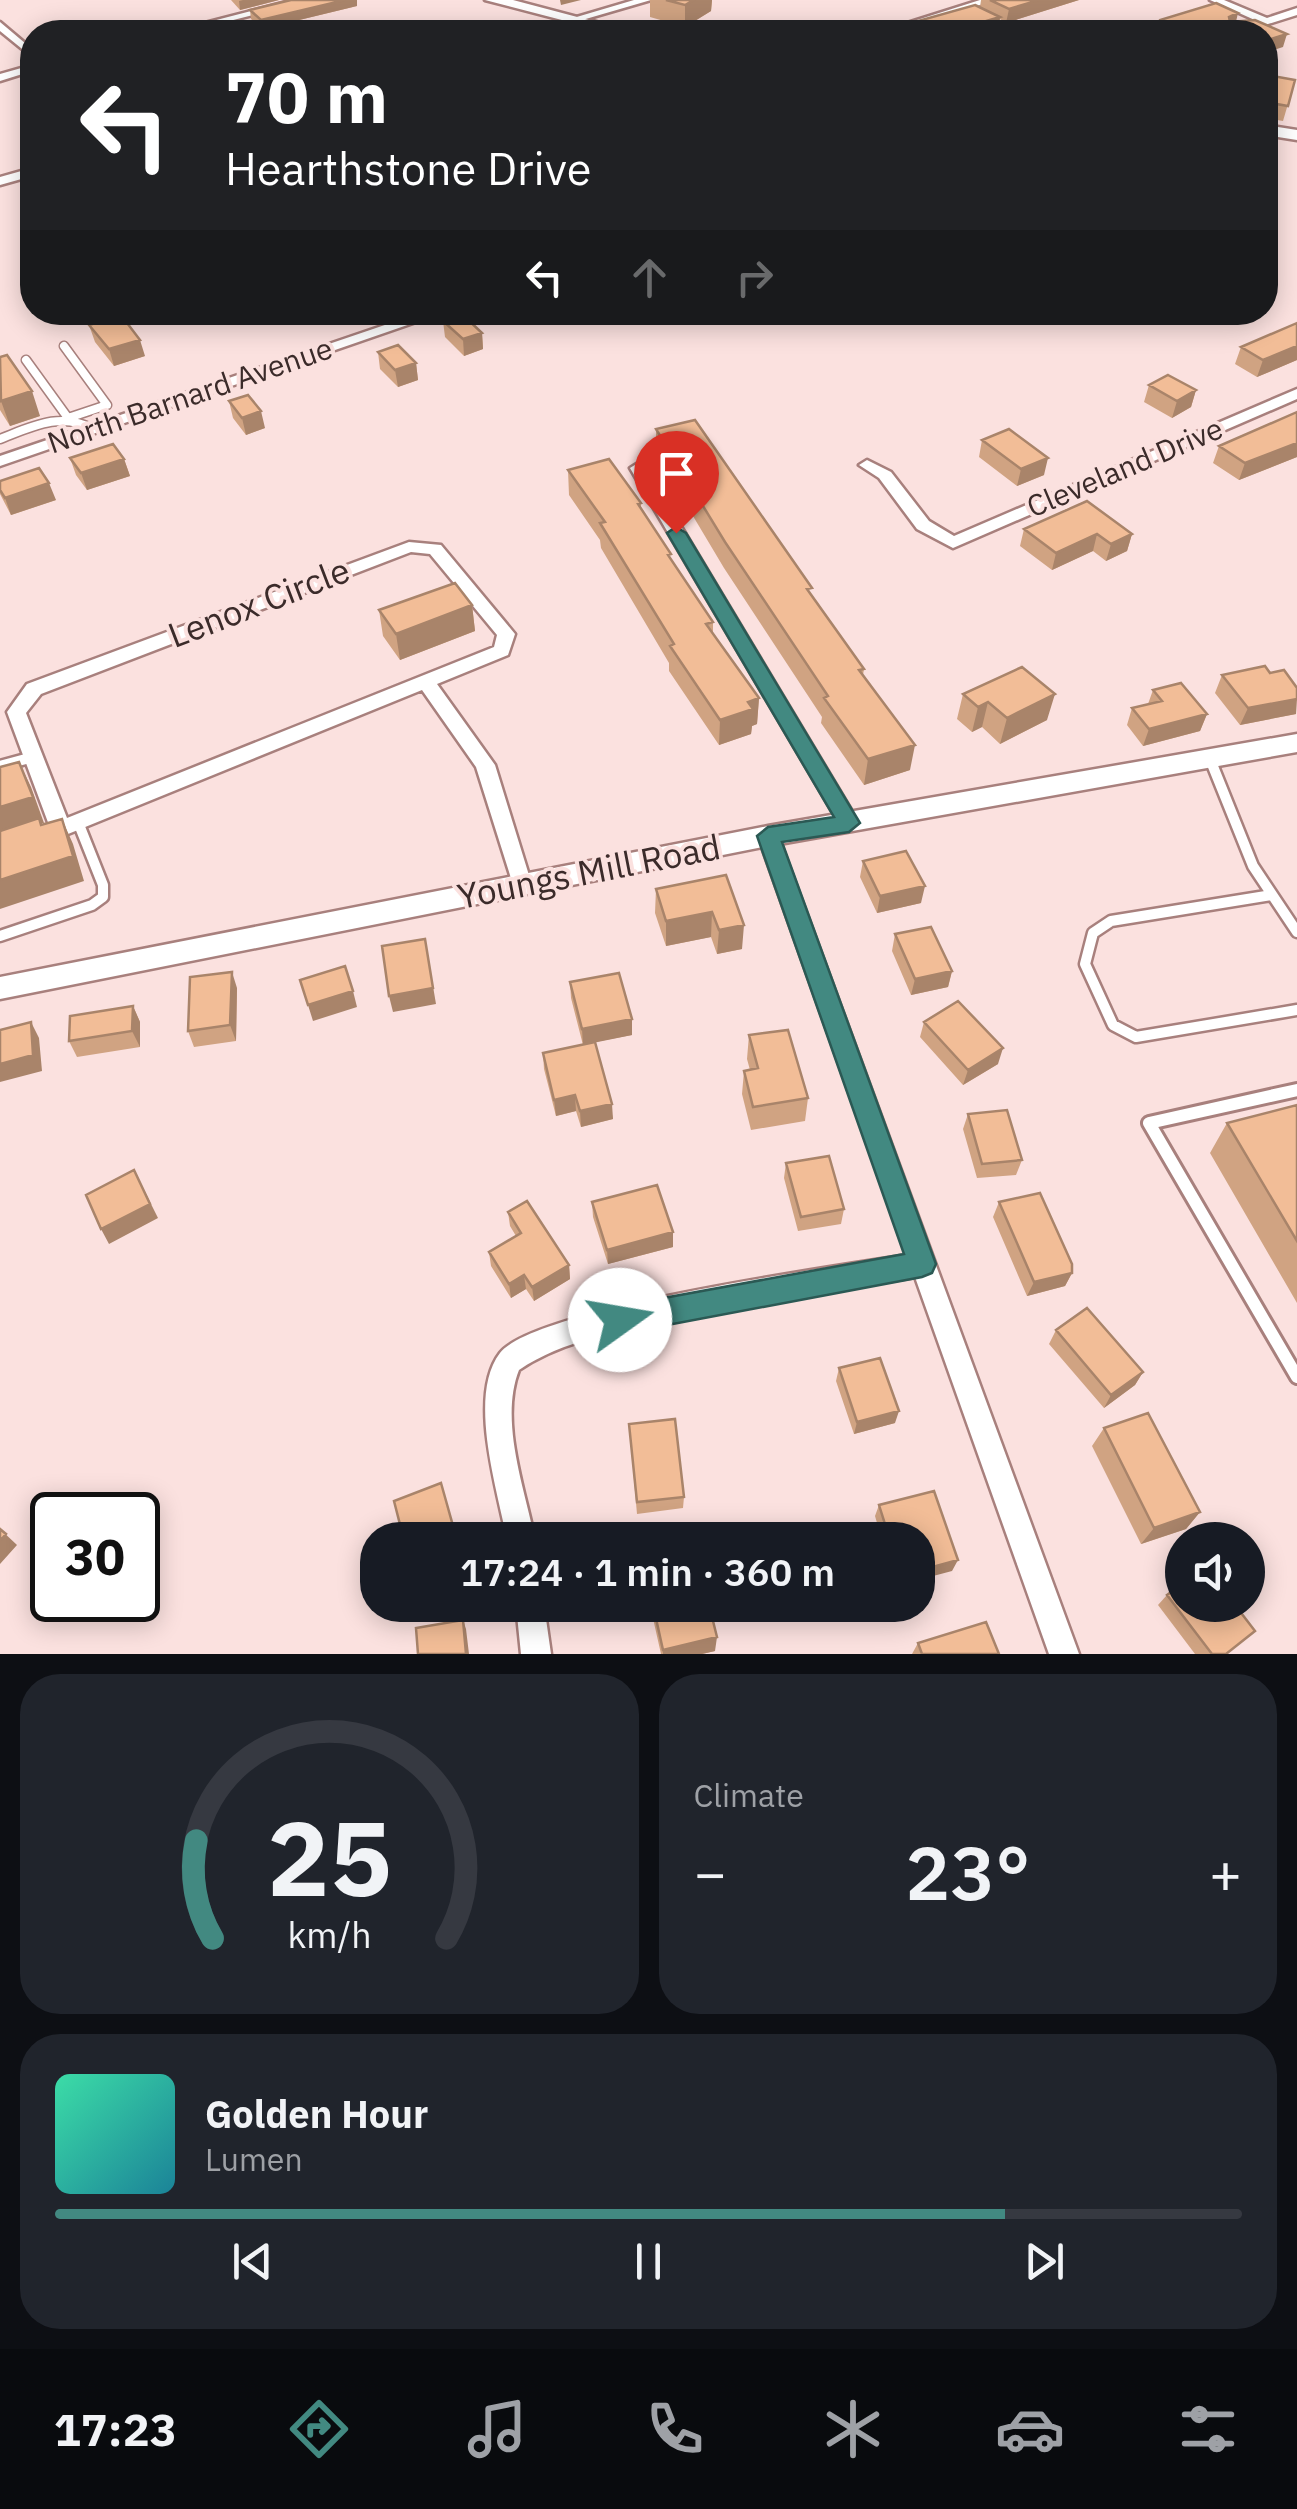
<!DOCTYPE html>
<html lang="en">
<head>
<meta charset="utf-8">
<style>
	:root { --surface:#171b24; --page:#20242c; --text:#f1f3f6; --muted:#9ea1a6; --line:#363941; --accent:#428981 }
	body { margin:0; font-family:"IBM Plex Sans",sans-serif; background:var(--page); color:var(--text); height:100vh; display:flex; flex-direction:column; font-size:38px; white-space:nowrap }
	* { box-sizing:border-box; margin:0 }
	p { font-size:32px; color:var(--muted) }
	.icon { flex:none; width:55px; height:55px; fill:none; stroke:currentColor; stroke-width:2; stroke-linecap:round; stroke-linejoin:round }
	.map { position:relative; height:1654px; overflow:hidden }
	.drawer { display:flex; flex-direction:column; gap:20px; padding:20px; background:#0d0f14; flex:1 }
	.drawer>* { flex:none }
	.banner { position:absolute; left:20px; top:20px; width:1258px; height:305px; border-radius:40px; box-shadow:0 5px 25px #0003; background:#202124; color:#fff; overflow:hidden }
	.controls { position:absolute; left:1165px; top:1522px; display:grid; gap:20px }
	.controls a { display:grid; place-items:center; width:100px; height:100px; border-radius:50%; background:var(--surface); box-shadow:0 5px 25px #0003; font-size:50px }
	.speed { position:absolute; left:30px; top:1492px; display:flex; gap:20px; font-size:50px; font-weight:700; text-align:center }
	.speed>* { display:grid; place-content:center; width:130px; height:130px; border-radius:50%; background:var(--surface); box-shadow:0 5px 25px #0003; line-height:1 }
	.speed .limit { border:5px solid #111; border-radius:15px; background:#fff; color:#111 }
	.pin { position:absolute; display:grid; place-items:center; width:85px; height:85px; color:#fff; margin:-102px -42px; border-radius:50% 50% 50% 0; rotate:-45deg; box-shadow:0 0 10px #0007 }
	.pin .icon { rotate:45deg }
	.me { position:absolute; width:110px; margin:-55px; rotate:77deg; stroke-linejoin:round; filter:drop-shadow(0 0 8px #0008) }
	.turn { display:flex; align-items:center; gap:35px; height:210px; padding:0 40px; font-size:45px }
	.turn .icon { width:130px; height:130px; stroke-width:2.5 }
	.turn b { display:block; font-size:70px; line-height:85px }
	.lanes { display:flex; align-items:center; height:95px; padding:0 40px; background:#0003; justify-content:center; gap:50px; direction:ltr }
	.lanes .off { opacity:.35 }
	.big { font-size:75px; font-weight:600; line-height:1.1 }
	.drawer .tile { flex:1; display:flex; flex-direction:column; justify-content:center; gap:15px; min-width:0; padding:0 35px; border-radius:40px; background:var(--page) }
	.drawer .dial { align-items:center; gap:0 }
	.dial svg { height:260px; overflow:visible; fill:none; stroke:var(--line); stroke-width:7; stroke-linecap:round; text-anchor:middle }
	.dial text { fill:var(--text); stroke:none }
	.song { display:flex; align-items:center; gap:30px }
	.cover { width:120px; height:120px; border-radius:15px; background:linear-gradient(135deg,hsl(160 70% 55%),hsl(190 70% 35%)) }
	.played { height:10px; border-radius:5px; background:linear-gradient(90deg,var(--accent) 80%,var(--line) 80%) }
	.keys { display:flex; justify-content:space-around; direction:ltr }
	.heat { display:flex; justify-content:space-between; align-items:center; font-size:55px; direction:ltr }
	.drawer .tiles { flex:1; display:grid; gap:20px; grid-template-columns:1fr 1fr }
	.tile:last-child { grid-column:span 2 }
	.trip { position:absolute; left:360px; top:1522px; width:575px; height:100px; border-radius:40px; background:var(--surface); box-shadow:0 5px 25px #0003; font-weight:600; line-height:100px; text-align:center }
	.menu { display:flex; height:160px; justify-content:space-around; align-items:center; background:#090b0e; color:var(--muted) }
	.menu .icon { width:70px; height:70px }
	.menu .selected { color:var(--accent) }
	.menu b { font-size:45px; color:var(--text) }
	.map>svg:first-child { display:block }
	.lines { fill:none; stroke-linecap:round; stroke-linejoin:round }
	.service-far3-casing { stroke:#a8807d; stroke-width:9 }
	.service-far2-casing { stroke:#a8807d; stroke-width:11 }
	.service-far1-casing { stroke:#a8807d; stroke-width:15 }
	.service-casing { stroke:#a8807d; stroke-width:18 }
	.minor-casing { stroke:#a8807d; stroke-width:5 }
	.tertiary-casing { stroke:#a8807d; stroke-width:5 }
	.primary-casing { stroke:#a8807d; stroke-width:5 }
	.service-far3 { stroke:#fff; stroke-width:6 }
	.service-far2 { stroke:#fff; stroke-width:8 }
	.service-far1 { stroke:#fff; stroke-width:10 }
	.service { stroke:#fff; stroke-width:12 }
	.minor { fill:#fff; fill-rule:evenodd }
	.tertiary { fill:#fff; fill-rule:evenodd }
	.primary { fill:#fff; fill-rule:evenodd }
	.wall { fill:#d0a382 }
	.shaded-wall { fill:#a9846a }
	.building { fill:#f2bd97; stroke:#a9846a; stroke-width:2.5 }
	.route { fill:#428981; stroke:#2b5954; stroke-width:2.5 }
	.labels { text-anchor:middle; stroke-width:8; stroke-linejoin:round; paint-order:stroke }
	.far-street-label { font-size:30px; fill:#3b2b2a; stroke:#fbe1df }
	.street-label { font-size:35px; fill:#3b2b2a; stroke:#fbe1df }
</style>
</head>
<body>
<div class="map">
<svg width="1297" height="1654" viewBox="0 0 1297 1654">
	<rect width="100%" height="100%" fill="#fbe1df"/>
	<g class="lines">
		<defs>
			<path id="service-far3" d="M576 32 578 23"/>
			<path id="service-far2" d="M26 360 68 418 107 405 64 346
				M0 439C31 427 61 411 93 429"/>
			<path id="service-far1" d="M1210 759 1253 866 1297 932
				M0 766 33 757
				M1272 895 1111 921 1093 933 1085 964 1113 1025 1136 1037 1297 1010
				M0 936 92 905 103 897V885L78 822"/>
			<path id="service" d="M1297 1090 1149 1123 1297 1377"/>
			<path id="minor" d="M294 0H312L186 32H170Z
				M634 0H651L541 32H526Z
				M980 0H996L894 32H879Z
				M1210 0H1224L1267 18 1297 8V15L1243 32H1229L1257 21Z
				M0 22 32 49V57L0 31Z
				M32 65V71L0 81V74Z
				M32 168V176L0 185V177Z
				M423 312H445L0 466V456Z
				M1297 389V399L953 548 917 529 879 478 859 465 867 460 891 472 929 521 954 536Z
				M638 463 646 468 859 823 856 828H842L630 468Z
				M409 542 441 545 515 634 508 655 437 684 495 765 532 885 529 891H515L476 767 422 690 68 834 0 856V840L49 825 7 712 27 684ZM411 552 430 554 497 635 494 647 67 818 26 713 41 694Z
				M768 828 775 831 778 836 1079 1654H1049L915 1277C834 1290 753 1303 672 1320 620 1331 563 1340 519 1370 499 1421 525 1489 535 1540H507C498 1491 467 1396 500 1353 535 1308 839 1266 907 1255L758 836 761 831Z
				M516 1605H544L551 1654H521Z"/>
			<path id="tertiary" d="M1297 734V752L768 846 0 999V977L768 826Z"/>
			<path id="primary" d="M485 0H513L634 32H608Z
				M1265 125 1297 130V140L1265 135Z"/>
		</defs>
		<use href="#service-far3" class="service-far3-casing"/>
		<use href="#service-far2" class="service-far2-casing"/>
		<use href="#service-far1" class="service-far1-casing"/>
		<use href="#service" class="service-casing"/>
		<use href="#minor" class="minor-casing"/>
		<use href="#tertiary" class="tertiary-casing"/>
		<use href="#primary" class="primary-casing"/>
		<use href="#service-far3" class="service-far3"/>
		<use href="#service-far2" class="service-far2"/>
		<use href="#service-far1" class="service-far1"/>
		<use href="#service" class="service"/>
		<use href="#minor" class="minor"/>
		<use href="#tertiary" class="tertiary"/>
		<use href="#primary" class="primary"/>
	</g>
	<path class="wall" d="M231 0H279L240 10Z
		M650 0H712L711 11 685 27 650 17Z
		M981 0H1079L1006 23 1000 19 998 32H917L918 21 980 7Z
		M357 6 262 29 251 19 250 10Z
		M1295 80 1283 121 1265 118V81Z
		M443 321 482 333 483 349 464 356 445 337Z
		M1297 323V360L1257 377 1235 364 1241 347Z
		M89 325 145 356 114 366 95 342Z
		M378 352 416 363 418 380 398 387 380 369Z
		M0 357 40 416 10 426 0 410Z
		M1149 385 1196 390 1191 407 1172 418 1144 402Z
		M229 401 265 428 246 435 233 418Z
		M1297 412V457L1239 480 1213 463 1219 446Z
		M656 429 811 596 864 669 863 675 910 770 864 785 821 723 822 717 724 568 656 454Z
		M982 440 1044 475 1017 486 979 457Z
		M70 458 124 459 130 476 87 490 76 475Z
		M568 470 641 503V508L671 560 713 622V633L759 698 757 724 752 726 751 734 719 745 669 671V663L601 548 600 540 569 495Z
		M0 481 56 500 11 515 0 494Z
		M1024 529 1132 534 1127 551 1106 561 1093 551 1052 570 1020 546Z
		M472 605 475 631 400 660 383 636 379 610Z
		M1222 675 1296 714 1240 725 1215 693Z
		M1153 690 1207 714 1200 731 1143 746 1127 725 1132 708 1148 704Z
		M963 694 1047 720 1000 744 982 727 972 732 957 719Z
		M863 861 921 903 877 913 860 877Z
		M726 875 742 949 717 954 711 937 666 946 655 913 656 889Z
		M895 934 952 971 948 987 911 995 892 951Z
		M570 982 632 1035 595 1042 613 1119 581 1127 576 1111 556 1116 544 1069 543 1053 583 1045 571 998Z
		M237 988 236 1041 194 1047 188 1031Z
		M133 1006 140 1022V1047L77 1057 69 1041Z
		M924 1022 998 1064 963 1085 920 1037Z
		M749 1035 808 1098 805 1121 751 1130 742 1094 744 1071 750 1070 747 1059Z
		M1297 1105V1303L1210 1153 1227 1123Z
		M968 1114 1022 1160 1016 1175 977 1178 963 1129Z
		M786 1163 844 1209 841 1224 798 1231 784 1178Z
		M592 1202 673 1247 608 1264 593 1217Z
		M999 1202 1072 1273 1065 1286 1027 1296 993 1217Z
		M508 1212 569 1265 570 1279 534 1301 526 1289 511 1298 491 1266 489 1252 516 1236 510 1226Z
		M1056 1330 1143 1372 1135 1385 1104 1408 1049 1344Z
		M839 1368 895 1423 854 1434 836 1381Z
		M629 1424 684 1497 683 1508 637 1514Z
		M1104 1428 1200 1512 1186 1529 1141 1544 1092 1446Z
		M879 1505 952 1571 918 1540H882L875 1516Z
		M1167 1595 1226 1654H1195L1158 1605Z
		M650 1605H709L715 1651 702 1654H661Z
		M918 1643 999 1654H912Z"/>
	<path class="shaded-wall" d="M243 0H279L240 10 239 1Z
		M345 0H357V6L262 29 261 20Z
		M560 0H581L561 5Z
		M694 0H712L711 11 685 27V5Z
		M1039 0H1079L1006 23 1009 9Z
		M1238 13 1235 26 1226 30 1229 17Z
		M1000 17 998 32H949Z
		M1287 34 1283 47 1265 53V41Z
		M482 333 483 349 464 356 463 339Z
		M140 340 145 356 114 366 109 349Z
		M1297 346V360L1257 377 1263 360Z
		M416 363 418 380 398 387 395 370Z
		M1196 390 1191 407 1172 418 1177 401Z
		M32 391 40 416 10 426 1 401Z
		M261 411 265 428 246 435 242 418Z
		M1297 443V457L1239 480 1245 463Z
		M1048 458 1044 475 1017 486 1021 469Z
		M124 459 130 476 87 490 81 473Z
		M49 483 56 500 11 515 5 498Z
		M1097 534 1093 551 1052 570 1056 553Z
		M1132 534 1127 551 1106 561 1111 544Z
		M472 605 475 631 400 660 396 634Z
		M1055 694 1047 720 1000 744 1007 718Z
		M759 698 757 724 752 726 751 734 719 745 720 720 748 702Z
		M1297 699 1296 714 1240 725 1248 708Z
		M988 702 982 727 972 732 978 707Z
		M1207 714 1200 731 1143 746 1149 729Z
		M915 745 910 770 864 785 868 759Z
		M19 762 31 787 44 823H41L51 844 0 836V807Z
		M62 819 73 844 84 881 0 909V880Z
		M925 886 921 903 877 913 880 896Z
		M712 912 711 937 666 946V921Z
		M744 925 742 949 717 954 719 930Z
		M425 939 436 1004 393 1012 389 996Z
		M952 971 948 987 911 995 915 979Z
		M232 972 237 988 236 1041 230 1025Z
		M353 991 357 1007 313 1021 308 1005Z
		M133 1006 140 1022V1047L132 1031Z
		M632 1019V1035L583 1045 582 1029Z
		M31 1022 39 1038 42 1071 0 1082V1064Z
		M1003 1048 998 1064 963 1085 968 1070Z
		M575 1095 576 1111 556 1116 554 1100Z
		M612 1104 613 1119 581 1127 580 1111Z
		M134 1170 158 1218 109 1244 101 1229Z
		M673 1232V1247L608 1264 607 1250Z
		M569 1265 570 1279 534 1301 532 1287Z
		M1072 1273 1065 1286 1027 1296 1034 1282Z
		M524 1275 526 1289 511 1298 509 1284Z
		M1143 1372 1135 1385 1104 1408 1111 1395Z
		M899 1411 895 1423 854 1434 857 1422Z
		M1200 1512 1186 1529 1141 1544 1154 1528Z
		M0 1529 17 1545 0 1564Z
		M958 1560 952 1571 918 1580V1571Z
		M463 1620 466 1629 469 1654H466Z
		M717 1637 715 1651 702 1654H663V1650Z"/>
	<path class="building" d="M291 0H345L261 20 250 10Z
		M666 0H694L685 5Z
		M990 0H1039L1009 9Z
		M1216 3 1238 13 1229 17 1230 22 1255 20 1287 34 1265 41V32H1151L1160 20Z
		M975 5 1000 17 949 32H940L918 21Z
		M1124 23 1144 32H1096Z
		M1267 75 1295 80 1288 106 1265 102V81Z
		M462 314 482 333 463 339 443 321Z
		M121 315 140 340 109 349 89 325Z
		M1297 323V346L1263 360 1241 347Z
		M398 345 416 363 395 370 378 352Z
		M7 355 32 391 1 401 0 357Z
		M1168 375 1196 390 1177 401 1149 385Z
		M248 395 261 411 242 418 229 401Z
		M1297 412V443L1245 463 1219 446Z
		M695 420 812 588 807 589 864 669 859 670 915 745 868 759 824 698 828 696 725 542 656 429Z
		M1009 429 1048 458 1021 469 982 440Z
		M113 444 124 459 81 473 70 458Z
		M609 459 641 503 638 504 671 554 668 555 713 622 706 624 759 698 748 702 753 709 720 720 670 646 674 644 600 523 605 522 568 470Z
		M39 468 49 483 5 498 0 490V481Z
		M1087 501 1132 534 1111 544 1097 534 1056 553 1024 529Z
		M455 583 472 605 396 634 379 610Z
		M1265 666 1270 673 1284 670 1297 688V699L1248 708 1222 675Z
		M1022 667 1055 694 1007 718 988 702 978 707 963 694Z
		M1181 683 1207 714 1149 729 1132 708 1162 701 1153 690Z
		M19 762 33 797 0 807V767Z
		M39 818 41 825 62 819 73 856 0 880V831Z
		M906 851 925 886 880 896 863 861Z
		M726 875 744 925 719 930 712 912 666 921 656 889Z
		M931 927 952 971 915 979 895 934Z
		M425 939 433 988 389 996 382 946Z
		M345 966 353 991 308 1005 300 980Z
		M232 972 230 1025 188 1031 190 977Z
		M619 973 632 1019 582 1029 570 982Z
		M958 1001 1003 1048 968 1070 924 1022Z
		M133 1006 132 1031 69 1041 70 1016Z
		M31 1022 33 1055 0 1064V1030Z
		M788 1030 808 1098 753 1107 744 1071 758 1068 749 1035Z
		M595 1042 612 1104 580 1111 575 1095 554 1100 543 1053Z
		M1297 1105V1241L1227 1123Z
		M1007 1110 1022 1160 982 1164 968 1114Z
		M829 1156 844 1209 801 1217 786 1163Z
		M134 1170 150 1204 101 1229 86 1195Z
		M657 1185 673 1232 607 1250 592 1202Z
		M1040 1193 1072 1264V1273L1034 1282 999 1202Z
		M527 1201 569 1265 532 1287 524 1275 509 1284 489 1252 521 1233 508 1212Z
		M1087 1308 1143 1372 1111 1395 1056 1330Z
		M880 1358 899 1411 857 1422 839 1368Z
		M1148 1413 1200 1512 1154 1528 1104 1428Z
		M675 1419 684 1497 637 1502 629 1424Z
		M441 1483 457 1540H404L394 1501Z
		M934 1491 958 1560 918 1571V1540H890L879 1505Z
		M691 1528 694 1540H643Z
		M0 1529 6 1534 0 1541Z
		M1182 1584V1605H1235L1255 1631 1226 1654H1212L1167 1595Z
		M653 1605H709L717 1637 663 1650Z
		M463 1620 466 1654H418L416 1628Z
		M986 1622 999 1654H922L918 1643Z"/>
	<path class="route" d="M676 527 686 533 860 823 849 832 782 842 936 1264 932 1273 922 1277 620 1334 609 1330 605 1320 609 1310 620 1306 904 1254 757 836 768 827 834 817 667 533Z"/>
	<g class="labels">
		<g class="far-street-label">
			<text transform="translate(190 396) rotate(-19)" y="10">North Barnard Avenue</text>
			<text transform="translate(1125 468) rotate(-23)" y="10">Cleveland Drive</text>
		</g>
		<g class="street-label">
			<text transform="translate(259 603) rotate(-21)" y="12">Lenox Circle</text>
			<text transform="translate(589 872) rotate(-11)" y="12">Youngs Mill Road</text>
		</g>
	</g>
</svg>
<div class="controls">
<a><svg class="icon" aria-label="sound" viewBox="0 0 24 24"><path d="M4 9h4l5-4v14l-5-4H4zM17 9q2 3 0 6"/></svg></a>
</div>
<div class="speed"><div class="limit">30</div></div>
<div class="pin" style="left:676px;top:533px;background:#d93025"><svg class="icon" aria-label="arrive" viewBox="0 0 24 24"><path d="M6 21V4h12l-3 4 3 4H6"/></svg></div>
<svg class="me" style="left:620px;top:1320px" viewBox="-20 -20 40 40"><circle r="19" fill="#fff"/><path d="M0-13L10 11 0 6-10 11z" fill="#428981"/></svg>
<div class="trip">17:24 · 1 min · 360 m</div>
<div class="banner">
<div class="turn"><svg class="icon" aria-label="left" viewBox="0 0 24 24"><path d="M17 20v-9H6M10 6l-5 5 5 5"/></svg><div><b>70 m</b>Hearthstone Drive</div></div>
<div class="lanes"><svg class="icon" aria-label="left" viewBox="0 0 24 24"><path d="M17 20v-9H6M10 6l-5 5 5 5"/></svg><svg class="icon off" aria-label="ahead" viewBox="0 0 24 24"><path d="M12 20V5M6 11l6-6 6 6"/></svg><svg class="icon off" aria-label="right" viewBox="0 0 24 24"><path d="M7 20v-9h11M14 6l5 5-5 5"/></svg></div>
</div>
</div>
<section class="drawer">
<div class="tiles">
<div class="tile dial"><svg viewBox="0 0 100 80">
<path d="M14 69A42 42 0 1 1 86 69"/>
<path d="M14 69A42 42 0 0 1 9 39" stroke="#428981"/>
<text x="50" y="56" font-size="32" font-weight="700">25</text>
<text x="50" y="72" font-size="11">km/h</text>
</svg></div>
<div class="tile"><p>Climate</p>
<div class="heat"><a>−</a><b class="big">23°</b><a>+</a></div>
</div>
<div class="tile">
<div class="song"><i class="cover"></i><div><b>Golden Hour</b><p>Lumen</p></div></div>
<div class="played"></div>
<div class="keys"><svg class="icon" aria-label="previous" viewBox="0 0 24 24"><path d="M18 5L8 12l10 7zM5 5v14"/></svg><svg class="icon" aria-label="pause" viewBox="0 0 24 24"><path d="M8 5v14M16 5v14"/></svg><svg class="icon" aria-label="next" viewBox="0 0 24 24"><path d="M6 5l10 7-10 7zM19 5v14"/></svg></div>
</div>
</div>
</section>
<nav class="menu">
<b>17:23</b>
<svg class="icon selected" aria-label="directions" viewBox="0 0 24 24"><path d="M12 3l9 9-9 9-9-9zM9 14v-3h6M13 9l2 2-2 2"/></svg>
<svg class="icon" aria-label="music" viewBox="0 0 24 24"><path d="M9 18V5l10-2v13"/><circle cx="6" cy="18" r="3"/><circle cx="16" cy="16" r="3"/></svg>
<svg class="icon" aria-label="phone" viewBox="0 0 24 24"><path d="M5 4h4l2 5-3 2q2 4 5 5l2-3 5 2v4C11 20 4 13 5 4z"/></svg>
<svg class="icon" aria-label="climate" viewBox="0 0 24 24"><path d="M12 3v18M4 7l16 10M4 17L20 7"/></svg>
<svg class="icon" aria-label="car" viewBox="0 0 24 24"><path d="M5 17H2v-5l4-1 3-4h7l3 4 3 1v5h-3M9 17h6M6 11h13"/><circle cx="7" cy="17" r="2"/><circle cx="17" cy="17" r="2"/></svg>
<svg class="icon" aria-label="filters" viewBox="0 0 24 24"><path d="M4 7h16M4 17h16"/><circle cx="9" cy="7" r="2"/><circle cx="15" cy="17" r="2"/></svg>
</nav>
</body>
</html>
